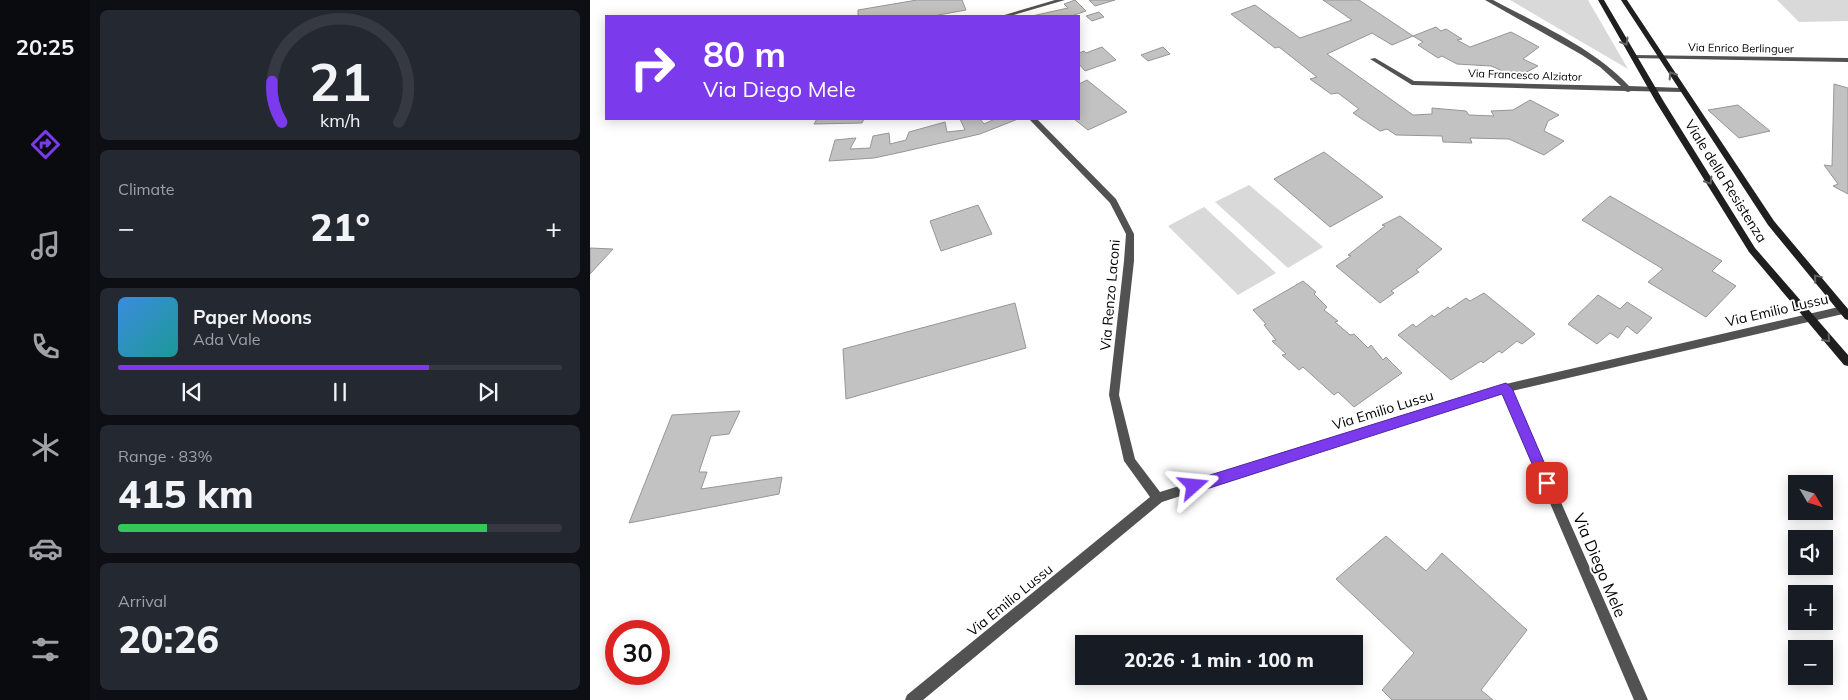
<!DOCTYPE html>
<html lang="en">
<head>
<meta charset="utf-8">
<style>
	:root { --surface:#171b24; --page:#242831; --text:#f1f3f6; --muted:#9ea1a6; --line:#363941; --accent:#7c3aed }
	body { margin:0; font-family:Mulish,sans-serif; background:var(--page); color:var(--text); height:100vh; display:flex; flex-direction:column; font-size:19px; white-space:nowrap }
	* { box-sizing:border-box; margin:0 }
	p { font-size:16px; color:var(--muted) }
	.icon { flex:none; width:28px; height:28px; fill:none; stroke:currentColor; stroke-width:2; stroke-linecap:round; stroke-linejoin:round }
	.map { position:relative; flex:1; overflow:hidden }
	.panel { display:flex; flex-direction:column; gap:10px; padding:10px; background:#0d0f14; width:500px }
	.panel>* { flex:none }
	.hud { position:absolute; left:15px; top:15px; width:475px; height:105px; border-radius:0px; box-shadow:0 2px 12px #0003; background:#7c3aed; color:#fff; overflow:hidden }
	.needle { width:32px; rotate:128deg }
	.controls { position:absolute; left:1198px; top:475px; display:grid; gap:10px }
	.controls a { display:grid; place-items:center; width:45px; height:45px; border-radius:0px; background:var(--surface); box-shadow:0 2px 12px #0003; font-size:25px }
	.speed { position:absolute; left:15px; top:620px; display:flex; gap:10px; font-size:25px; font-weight:700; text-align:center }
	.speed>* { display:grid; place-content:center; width:65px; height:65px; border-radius:50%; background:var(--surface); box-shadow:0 2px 12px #0003; line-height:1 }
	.speed .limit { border:8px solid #d22; background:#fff; color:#111 }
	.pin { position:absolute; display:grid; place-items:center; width:42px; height:42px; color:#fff; margin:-21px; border-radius:10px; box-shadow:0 2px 8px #0006 }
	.me { position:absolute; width:55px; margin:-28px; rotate:72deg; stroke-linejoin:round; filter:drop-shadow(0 0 4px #0008) }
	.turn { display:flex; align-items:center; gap:18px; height:105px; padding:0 15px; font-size:22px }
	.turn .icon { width:65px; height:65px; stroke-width:2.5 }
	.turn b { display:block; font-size:35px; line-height:42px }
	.big { font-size:38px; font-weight:800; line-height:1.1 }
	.panel .widget { flex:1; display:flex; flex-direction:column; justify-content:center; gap:8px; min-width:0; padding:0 18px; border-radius:8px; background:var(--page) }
	.panel .dial { align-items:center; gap:0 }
	.dial svg { height:130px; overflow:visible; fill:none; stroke:var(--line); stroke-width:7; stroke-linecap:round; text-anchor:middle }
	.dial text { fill:var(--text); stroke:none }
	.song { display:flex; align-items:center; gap:15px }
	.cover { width:60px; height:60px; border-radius:8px; background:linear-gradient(135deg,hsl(210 70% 55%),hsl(180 70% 35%)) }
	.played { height:5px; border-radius:2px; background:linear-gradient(90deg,var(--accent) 70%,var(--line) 70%) }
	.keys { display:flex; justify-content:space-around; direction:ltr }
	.heat { display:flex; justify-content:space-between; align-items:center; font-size:28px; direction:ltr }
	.charge { height:8px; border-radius:4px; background:linear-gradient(90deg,#34c759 83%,var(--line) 0) }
	.trip { position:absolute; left:485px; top:635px; width:288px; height:50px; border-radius:0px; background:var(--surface); box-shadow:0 2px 12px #0003; font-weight:800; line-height:50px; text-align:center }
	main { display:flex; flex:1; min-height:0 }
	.dock { display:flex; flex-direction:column; width:90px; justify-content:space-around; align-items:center; background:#090b0e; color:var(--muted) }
	.dock .icon { width:35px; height:35px }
	.dock .on { color:var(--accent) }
	.dock b { font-size:22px; color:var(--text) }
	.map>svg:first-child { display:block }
	.green { fill:#d9d9d9 }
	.building { fill:#c2c2c2; stroke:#969696 }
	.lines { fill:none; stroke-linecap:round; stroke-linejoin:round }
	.minor { fill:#525252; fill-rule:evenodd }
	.secondary { fill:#1f1f1f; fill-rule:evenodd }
	.oneway { stroke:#626262 }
	.route { fill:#7c3aed; stroke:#51269a }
	.labels { text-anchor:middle; stroke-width:4; stroke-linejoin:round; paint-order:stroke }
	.far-street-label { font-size:11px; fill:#000; stroke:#fff }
	.street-label { font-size:14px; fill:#000; stroke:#fff }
	.near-street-label { font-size:16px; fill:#000; stroke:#fff }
</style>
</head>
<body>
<main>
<nav class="dock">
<b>20:25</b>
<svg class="icon on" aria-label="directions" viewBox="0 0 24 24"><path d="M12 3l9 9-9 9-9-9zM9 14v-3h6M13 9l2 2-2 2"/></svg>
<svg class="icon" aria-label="music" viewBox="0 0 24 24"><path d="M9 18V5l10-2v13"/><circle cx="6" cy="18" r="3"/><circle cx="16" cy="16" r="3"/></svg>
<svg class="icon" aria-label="phone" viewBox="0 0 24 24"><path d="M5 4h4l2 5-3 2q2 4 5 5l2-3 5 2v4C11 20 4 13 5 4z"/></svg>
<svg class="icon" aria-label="climate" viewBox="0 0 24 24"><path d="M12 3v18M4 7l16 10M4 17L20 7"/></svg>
<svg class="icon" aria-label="car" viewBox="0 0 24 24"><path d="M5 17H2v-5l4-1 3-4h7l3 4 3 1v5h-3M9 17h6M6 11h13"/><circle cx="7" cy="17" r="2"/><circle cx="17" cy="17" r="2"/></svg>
<svg class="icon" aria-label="filters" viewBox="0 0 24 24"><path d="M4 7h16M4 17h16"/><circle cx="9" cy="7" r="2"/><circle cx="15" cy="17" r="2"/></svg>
</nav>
<section class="panel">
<div class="widget dial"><svg viewBox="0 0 100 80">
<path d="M14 69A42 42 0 1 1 86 69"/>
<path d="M14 69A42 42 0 0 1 8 44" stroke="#7c3aed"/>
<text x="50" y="56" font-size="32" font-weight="700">21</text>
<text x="50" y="72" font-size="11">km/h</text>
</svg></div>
<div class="widget"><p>Climate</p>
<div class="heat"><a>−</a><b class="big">21°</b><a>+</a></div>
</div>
<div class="widget">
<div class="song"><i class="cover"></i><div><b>Paper Moons</b><p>Ada Vale</p></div></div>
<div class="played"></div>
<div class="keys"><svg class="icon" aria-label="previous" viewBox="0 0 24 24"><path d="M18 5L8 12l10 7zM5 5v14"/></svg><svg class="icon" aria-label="pause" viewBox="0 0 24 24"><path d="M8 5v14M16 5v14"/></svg><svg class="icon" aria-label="next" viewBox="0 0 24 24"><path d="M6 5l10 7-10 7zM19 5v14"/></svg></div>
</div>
<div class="widget"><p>Range · 83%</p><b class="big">415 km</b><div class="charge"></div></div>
<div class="widget"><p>Arrival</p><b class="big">20:26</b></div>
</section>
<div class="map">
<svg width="1258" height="700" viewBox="0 0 1258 700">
	<rect width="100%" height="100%" fill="#fff"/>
	<path class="green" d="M920 0H998L1038 69Z
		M1187 0H1258V21L1209 22Z
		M659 185 733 247 698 268 625 202Z
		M614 207 686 273 648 295 578 226Z"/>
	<path class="building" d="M327 0H372L376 10 343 16H268V10Z
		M485 0 496 11 481 16H442L478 8 474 4Z
		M499 0H525L505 6Z
		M733 0H769L823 36 802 45 782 33 737 54 823 115 842 114V108L876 111 879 115 904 116 901 111 923 110 940 100 969 115 958 121 954 131 974 141 954 155 919 139 880 138 882 143 853 142 852 136 806 135 797 129 790 131 763 113 769 109 748 93 741 94 720 79 727 77 689 47 685 48 641 14 665 5 710 38 762 20Z
		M509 12 514 17 502 21 496 16Z
		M846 27 851 31 856 29 872 39 867 40 880 47 921 32 949 47 933 59 948 66 927 77 901 66 867 64 852 56 848 58 828 45 833 42 823 36Z
		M512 47 526 60 495 71 489 64V53L494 51 496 53Z
		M573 47 580 54 558 61 551 55Z
		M497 80 537 112 498 130 484 119H489V84Z
		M1244 84 1258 88V194L1243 186 1248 184 1234 165 1242 166Z
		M1148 105 1180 131 1149 138 1118 110Z
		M227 119H274L272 123 224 124Z
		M370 119H390L394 124 405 119H428L390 134 312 152 284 158 239 161 245 140 266 138 260 149 280 148 283 136 299 133 300 144 316 140 319 132 355 122 357 132 375 130Z
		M734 152 793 197 740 227 684 179Z
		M1020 196 1132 261 1122 271 1146 286 1116 317 1058 282 1073 269 992 220Z
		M388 205 402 234 351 251 340 221Z
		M810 216 852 249 826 270 829 272 801 291 804 293 790 303 746 266 761 256 758 255 795 226 792 225Z
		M0 248 23 249 0 274Z
		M713 281 726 292 724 294 737 307 734 310 748 321 745 322 760 335 764 334 778 348 781 345 793 360 796 357 812 373 764 407 748 392 744 395 713 367 709 370 692 355 696 354 682 341 686 340 674 325 676 324 663 310Z
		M894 293 945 334 932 344 927 341 912 353 909 351 893 363 891 361 861 380 808 335 823 324 826 327 842 315 844 317 858 307 860 309 876 298 880 301Z
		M1008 295 1030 309 1037 302 1062 318 1047 334 1037 326 1028 338 1020 333 1007 344 978 324Z
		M425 303 436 348 256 399 253 349Z
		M150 411 139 434 121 436 109 472H117L111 489 192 477 189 494 39 523 82 415Z
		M796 536 836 571 852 553 937 630 891 690 903 700H802L792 690 824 653 746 579Z"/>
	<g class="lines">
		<path class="minor" d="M465 0H475L420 16H411Z
			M895 0H903C948 24 1004 48 1039 86L1092 88 1096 90 1092 92 1041 91 1038 92 1035 91 822 85 780 59 785 58 824 81 1031 86 1010 67 992 55Z
			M1044 55 1258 58V62L1042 58V56Z
			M439 119H447L526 199 544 234V261L529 395 545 459 570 492 916 384 1253 306 1256 307 1258 310 1256 313 1253 314 922 391 1058 700H1044L913 393 572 502 333 700H315L317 695 560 497 534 461 519 395 534 261 536 234 520 203Z"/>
		<path class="secondary" d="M1008 0H1014L1074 102 1165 248 1258 355V366L1254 365 1159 252 1066 102Z
			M1031 0H1037L1184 221 1258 309V320L1255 319 1178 225Z"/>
	</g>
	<defs><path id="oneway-chevron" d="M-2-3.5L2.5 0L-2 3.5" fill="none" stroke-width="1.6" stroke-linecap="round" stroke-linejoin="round" transform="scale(1.25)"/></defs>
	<g class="oneway">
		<use href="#oneway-chevron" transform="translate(1035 42) rotate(59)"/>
		<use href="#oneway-chevron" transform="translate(1082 75) rotate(-122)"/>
		<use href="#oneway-chevron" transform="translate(1119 181) rotate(58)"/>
		<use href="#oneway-chevron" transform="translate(1227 278) rotate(-130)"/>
		<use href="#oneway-chevron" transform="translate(1237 339) rotate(48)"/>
	</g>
	<path class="route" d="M916 383 922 388 963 483 961 487 957 489 952 487 912 394 604 493 600 491 598 486 600 482 604 480Z"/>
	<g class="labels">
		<g class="far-street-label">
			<text transform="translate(1151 48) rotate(1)" y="4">Via Enrico Berlinguer</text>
			<text transform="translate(935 75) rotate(2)" y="4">Via Francesco Alziator</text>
		</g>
		<g class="street-label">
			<text transform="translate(1136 181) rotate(58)" y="5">Viale della Resistenza</text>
			<text transform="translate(520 295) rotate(-85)" y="5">Via Renzo Laconi</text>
			<text transform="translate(1187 310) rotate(-13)" y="5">Via Emilio Lussu</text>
			<text transform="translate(793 410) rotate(-17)" y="5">Via Emilio Lussu</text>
			<text transform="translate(420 600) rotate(-39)" y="5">Via Emilio Lussu</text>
		</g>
		<g class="near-street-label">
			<text transform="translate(1010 565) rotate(67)" y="6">Via Diego Mele</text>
		</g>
	</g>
</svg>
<div class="controls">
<a><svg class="needle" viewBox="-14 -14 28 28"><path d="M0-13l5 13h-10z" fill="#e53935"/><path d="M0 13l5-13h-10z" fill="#9ea1a6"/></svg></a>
<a><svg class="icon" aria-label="sound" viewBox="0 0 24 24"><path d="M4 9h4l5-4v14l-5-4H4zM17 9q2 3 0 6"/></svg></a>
<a>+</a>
<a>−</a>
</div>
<div class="speed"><div class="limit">30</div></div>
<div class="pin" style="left:957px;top:483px;background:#d93025"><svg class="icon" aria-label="arrive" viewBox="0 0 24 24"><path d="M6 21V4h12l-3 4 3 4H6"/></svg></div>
<svg class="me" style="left:604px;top:486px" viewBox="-20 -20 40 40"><path d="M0-17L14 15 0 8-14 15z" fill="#7c3aed" stroke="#fff" stroke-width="4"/></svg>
<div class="trip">20:26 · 1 min · 100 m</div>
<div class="hud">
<div class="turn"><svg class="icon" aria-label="right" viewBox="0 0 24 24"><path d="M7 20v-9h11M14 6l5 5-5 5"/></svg><div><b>80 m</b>Via Diego Mele</div></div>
</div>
</div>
</main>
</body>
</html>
